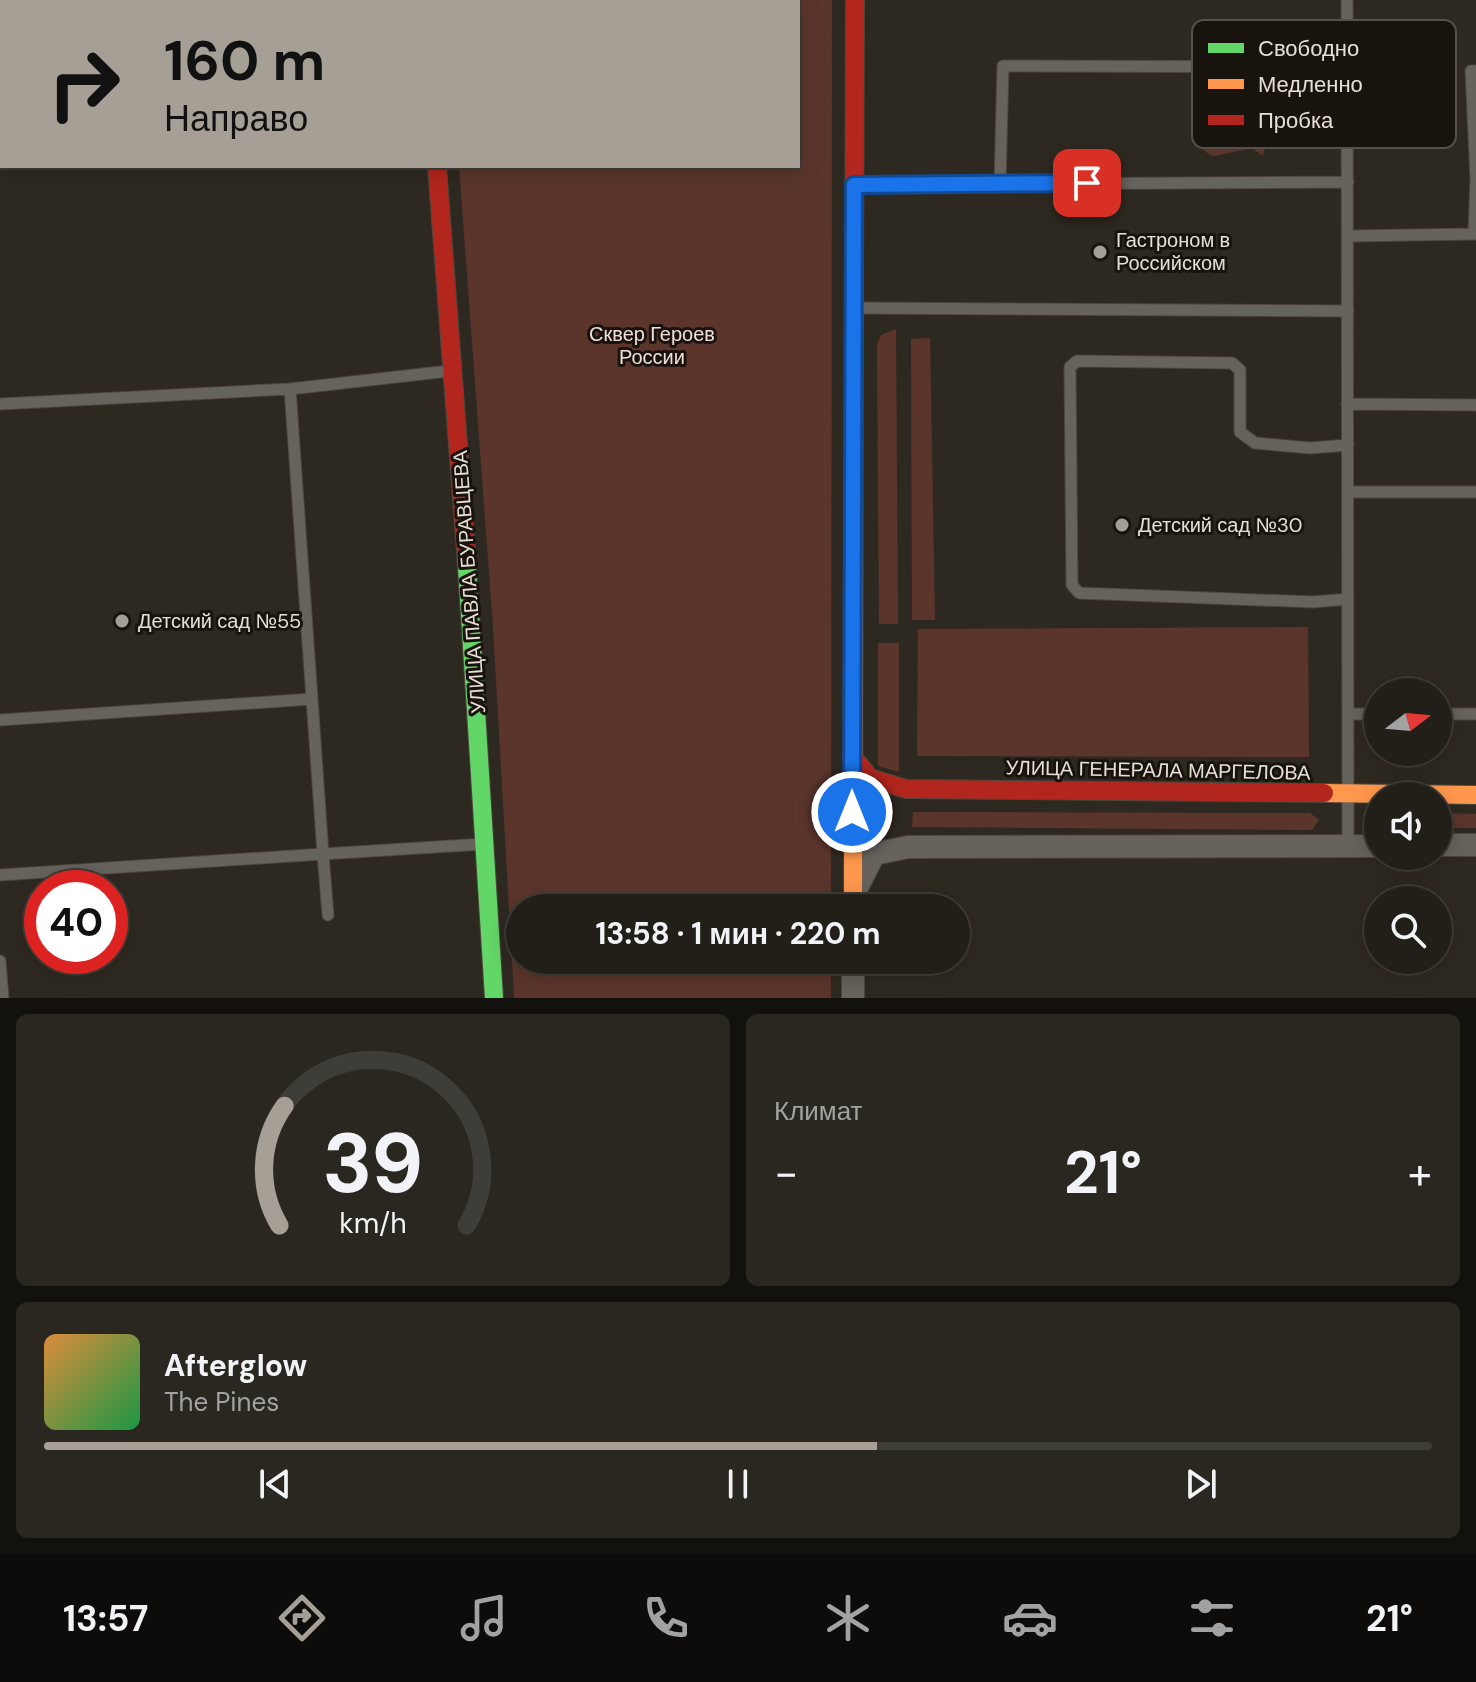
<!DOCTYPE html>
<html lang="ru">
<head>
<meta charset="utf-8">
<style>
	:root { --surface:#221f18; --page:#2a2721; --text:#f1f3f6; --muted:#a2a2a2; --line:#3f3d37; --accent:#a69f96 }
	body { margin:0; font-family:"DM Sans",sans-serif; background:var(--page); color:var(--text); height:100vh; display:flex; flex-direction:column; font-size:30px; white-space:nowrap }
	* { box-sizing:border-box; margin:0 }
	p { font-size:26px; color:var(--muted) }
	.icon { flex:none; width:44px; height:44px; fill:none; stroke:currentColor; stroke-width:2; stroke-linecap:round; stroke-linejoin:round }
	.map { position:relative; height:998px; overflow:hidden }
	.sheet { display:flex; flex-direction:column; gap:16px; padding:16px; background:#13110d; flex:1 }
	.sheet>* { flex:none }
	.top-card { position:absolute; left:0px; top:0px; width:800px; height:168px; box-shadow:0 4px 20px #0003,0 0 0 2px var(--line); background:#a69f96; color:#111; overflow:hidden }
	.needle { width:52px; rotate:74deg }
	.tools { position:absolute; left:1364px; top:678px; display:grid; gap:16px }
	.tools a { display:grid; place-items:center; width:88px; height:88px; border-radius:50%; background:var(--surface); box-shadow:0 4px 20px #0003,0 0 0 2px var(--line); font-size:40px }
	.speed { position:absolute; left:24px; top:870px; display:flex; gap:16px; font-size:40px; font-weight:700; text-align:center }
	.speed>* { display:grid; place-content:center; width:104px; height:104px; border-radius:50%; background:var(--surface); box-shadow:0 4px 20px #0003,0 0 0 2px var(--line); line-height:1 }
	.speed .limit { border:12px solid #d22; background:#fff; color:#111 }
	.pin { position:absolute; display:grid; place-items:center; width:68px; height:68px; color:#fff; margin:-34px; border-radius:16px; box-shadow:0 4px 12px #0006 }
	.me { position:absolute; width:88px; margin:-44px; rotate:0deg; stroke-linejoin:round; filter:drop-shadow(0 0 6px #0008) }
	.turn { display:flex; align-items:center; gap:28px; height:168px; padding:0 32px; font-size:36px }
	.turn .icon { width:104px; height:104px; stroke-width:2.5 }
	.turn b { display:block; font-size:56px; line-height:68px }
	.big { font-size:60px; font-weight:700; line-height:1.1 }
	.sheet .tile { flex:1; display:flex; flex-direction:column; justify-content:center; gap:12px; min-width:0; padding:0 28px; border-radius:12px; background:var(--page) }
	.sheet .dial { align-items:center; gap:0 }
	.dial svg { height:208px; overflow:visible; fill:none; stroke:var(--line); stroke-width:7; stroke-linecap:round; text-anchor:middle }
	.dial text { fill:var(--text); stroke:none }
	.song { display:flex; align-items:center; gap:24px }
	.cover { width:96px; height:96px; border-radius:12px; background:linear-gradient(135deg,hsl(30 70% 55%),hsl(140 70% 35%)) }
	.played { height:8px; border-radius:4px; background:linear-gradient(90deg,var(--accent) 60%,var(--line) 60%) }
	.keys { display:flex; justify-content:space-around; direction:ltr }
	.heat { display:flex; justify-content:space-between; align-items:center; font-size:44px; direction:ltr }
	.sheet .tiles { flex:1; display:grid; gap:16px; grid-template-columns:1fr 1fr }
	.tile:last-child { grid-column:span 2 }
	.trip { position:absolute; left:506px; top:894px; width:464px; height:80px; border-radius:40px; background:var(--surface); box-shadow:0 4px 20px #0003,0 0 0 2px var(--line); font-weight:700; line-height:80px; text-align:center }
	.dock { display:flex; height:128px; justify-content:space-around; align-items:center; background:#0e0c0a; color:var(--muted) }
	.dock .icon { width:56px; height:56px }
	.dock .current { color:var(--accent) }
	.dock b { font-size:36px; color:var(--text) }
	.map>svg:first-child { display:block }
	.green { fill:#5b352c }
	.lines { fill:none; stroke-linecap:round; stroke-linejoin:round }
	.lane-casing { stroke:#4c463f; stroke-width:13 }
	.street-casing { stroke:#4c463f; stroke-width:24 }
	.fast-casing { stroke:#4c463f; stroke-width:20 }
	.slow-casing { stroke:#4c463f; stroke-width:20 }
	.jam-casing { stroke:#4c463f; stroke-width:20 }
	.lane { stroke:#66625c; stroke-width:11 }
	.street { stroke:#66625c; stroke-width:22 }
	.fast { stroke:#63d668; stroke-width:18 }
	.slow { stroke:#ff974d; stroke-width:18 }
	.jam { stroke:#b3261e; stroke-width:18 }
	.route-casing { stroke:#114b97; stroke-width:20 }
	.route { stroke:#1a73e8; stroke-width:14 }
	.poi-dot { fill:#a69f96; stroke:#18130c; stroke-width:3 }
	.labels { text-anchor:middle; stroke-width:6; stroke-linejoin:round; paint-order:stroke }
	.poi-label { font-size:20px; fill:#e6dfd6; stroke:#18130c; text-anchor:start }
	.park-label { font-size:20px; fill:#f1ddd9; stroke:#18130c }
	.street-label { font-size:20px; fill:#e6dfd6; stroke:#18130c }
	.key { fill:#18130c; stroke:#565049; stroke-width:2 }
	.key-label { font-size:22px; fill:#e6dfd6 }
</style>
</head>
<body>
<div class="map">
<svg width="1476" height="998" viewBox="0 0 1476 998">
	<rect width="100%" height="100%" fill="#2e2920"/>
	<path class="green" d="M447 0H832L831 908H520V960H831V998H514L493 627 459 166H798V2Z
		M1224 91C1243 96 1255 113 1272 122L1263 156 1252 148 1214 156C1188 148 1198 109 1210 93Z
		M896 329 898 624H879L877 345 881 335Z
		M930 338 935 620H912L911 339Z
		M1308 627 1309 757 917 756 918 629Z
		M878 643H899V772L878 766Z
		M913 812 1310 813 1319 820 1312 830 912 827Z
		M1438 813 1476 814V828H1438Z"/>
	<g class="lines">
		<defs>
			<path id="lane" d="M1347 0 1348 846
				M1000 184 1003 66 1348 67
				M858 185 1348 182
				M1474 234 1476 179 1471 71H1476
				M1348 236 1476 234
				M856 308 1348 311
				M290 389 449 371
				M0 404 290 389 323 854 0 875
				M1347 404 1476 405
				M1348 445 1310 448 1255 443 1240 432V370L1232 363 1077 361 1070 367 1072 585 1079 593 1313 602 1348 599
				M1348 492H1476
				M1348 714H1378
				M1438 714H1476
				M0 720 312 699
				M328 915 323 854 484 844
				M0 961 3 998"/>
			<path id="street" d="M424 0V2
				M1438 845H1476
				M857 888 874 854 908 847 1378 846
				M853 998V960"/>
			<path id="fast" d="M466 551 494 998"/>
			<path id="slow" d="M1324 793 1476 795
				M853 908 854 284"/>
			<path id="jam" d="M437 166 466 551
				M854 284 855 0
				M852 756 870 778 906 789 1324 793"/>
		</defs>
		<use href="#lane" class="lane-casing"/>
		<use href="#street" class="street-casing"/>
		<use href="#fast" class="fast-casing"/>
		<use href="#slow" class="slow-casing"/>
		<use href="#jam" class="jam-casing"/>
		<use href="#lane" class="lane"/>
		<use href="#street" class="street"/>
		<use href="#fast" class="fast"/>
		<use href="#slow" class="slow"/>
		<use href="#jam" class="jam"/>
	</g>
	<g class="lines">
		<defs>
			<path id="route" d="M852 812 854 185 1087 183"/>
		</defs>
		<use href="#route" class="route-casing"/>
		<use href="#route" class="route"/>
	</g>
	<g class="poi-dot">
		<circle cx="1100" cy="252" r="8"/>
		<circle cx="1122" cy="525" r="8"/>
		<circle cx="122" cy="621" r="8"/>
	</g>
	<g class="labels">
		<g class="poi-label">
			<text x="1116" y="247">Гастроном в<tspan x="1116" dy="23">Российском</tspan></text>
			<text x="1138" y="532">Детский сад №30</text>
			<text x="138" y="628">Детский сад №55</text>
		</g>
		<g class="park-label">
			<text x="652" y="341">Сквер Героев<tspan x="652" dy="23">России</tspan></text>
		</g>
		<g class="street-label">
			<text transform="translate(469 582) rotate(-94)" y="7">УЛИЦА ПАВЛА БУРАВЦЕВА</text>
			<text transform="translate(1158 770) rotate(1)" y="7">УЛИЦА ГЕНЕРАЛА МАРГЕЛОВА</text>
		</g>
	</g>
	<rect x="1192" y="20" width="264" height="128" rx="12" class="key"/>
	<rect x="1208" y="43" width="36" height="10" fill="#63d668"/>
	<rect x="1208" y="79" width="36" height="10" fill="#ff974d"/>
	<rect x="1208" y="115" width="36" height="10" fill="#b3261e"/>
	<g class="key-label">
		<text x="1258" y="56">Свободно</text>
		<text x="1258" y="92">Медленно</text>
		<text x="1258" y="128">Пробка</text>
	</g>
</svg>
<div class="tools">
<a><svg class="needle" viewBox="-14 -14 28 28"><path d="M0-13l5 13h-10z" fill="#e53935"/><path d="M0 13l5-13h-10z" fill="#a2a2a2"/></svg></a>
<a><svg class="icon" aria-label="sound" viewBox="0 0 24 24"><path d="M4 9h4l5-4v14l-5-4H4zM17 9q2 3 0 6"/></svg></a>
<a><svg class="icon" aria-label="search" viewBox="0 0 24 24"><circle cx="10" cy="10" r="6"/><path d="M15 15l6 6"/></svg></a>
</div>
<div class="speed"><div class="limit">40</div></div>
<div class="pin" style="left:1087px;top:183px;background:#d93025"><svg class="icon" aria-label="arrive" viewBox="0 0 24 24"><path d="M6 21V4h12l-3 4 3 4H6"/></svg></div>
<svg class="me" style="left:852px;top:812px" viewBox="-20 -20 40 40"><circle r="17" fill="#1a73e8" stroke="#fff" stroke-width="3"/><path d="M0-11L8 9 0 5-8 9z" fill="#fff"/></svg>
<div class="trip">13:58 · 1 мин · 220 m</div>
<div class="top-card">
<div class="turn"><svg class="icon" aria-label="right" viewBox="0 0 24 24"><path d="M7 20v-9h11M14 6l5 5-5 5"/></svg><div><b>160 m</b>Направо</div></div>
</div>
</div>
<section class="sheet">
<div class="tiles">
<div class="tile dial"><svg viewBox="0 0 100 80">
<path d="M14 69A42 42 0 1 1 86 69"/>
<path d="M14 69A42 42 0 0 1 16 23" stroke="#a69f96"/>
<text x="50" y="56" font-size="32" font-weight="700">39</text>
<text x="50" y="72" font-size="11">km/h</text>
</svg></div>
<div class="tile"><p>Климат</p>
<div class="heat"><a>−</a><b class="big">21°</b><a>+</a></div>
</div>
<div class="tile">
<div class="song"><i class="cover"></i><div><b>Afterglow</b><p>The Pines</p></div></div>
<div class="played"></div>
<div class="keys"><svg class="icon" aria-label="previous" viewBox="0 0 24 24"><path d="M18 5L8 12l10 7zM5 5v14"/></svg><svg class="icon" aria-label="pause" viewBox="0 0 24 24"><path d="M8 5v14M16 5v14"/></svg><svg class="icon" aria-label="next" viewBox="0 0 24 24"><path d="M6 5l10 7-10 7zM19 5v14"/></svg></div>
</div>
</div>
</section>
<nav class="dock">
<b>13:57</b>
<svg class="icon current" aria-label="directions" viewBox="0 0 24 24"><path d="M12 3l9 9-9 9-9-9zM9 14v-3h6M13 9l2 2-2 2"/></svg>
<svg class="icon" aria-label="music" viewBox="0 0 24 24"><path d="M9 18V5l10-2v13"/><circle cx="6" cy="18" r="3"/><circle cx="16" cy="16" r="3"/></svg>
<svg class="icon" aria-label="phone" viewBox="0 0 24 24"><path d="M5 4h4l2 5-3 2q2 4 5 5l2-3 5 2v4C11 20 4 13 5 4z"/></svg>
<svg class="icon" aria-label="climate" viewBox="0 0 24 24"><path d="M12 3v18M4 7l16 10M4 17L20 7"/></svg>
<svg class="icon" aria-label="car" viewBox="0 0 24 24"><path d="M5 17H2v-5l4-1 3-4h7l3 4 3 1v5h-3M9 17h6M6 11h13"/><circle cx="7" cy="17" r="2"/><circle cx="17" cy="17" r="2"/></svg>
<svg class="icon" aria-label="filters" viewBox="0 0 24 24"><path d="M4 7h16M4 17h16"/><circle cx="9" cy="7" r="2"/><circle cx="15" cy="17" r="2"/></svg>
<b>21°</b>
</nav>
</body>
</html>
